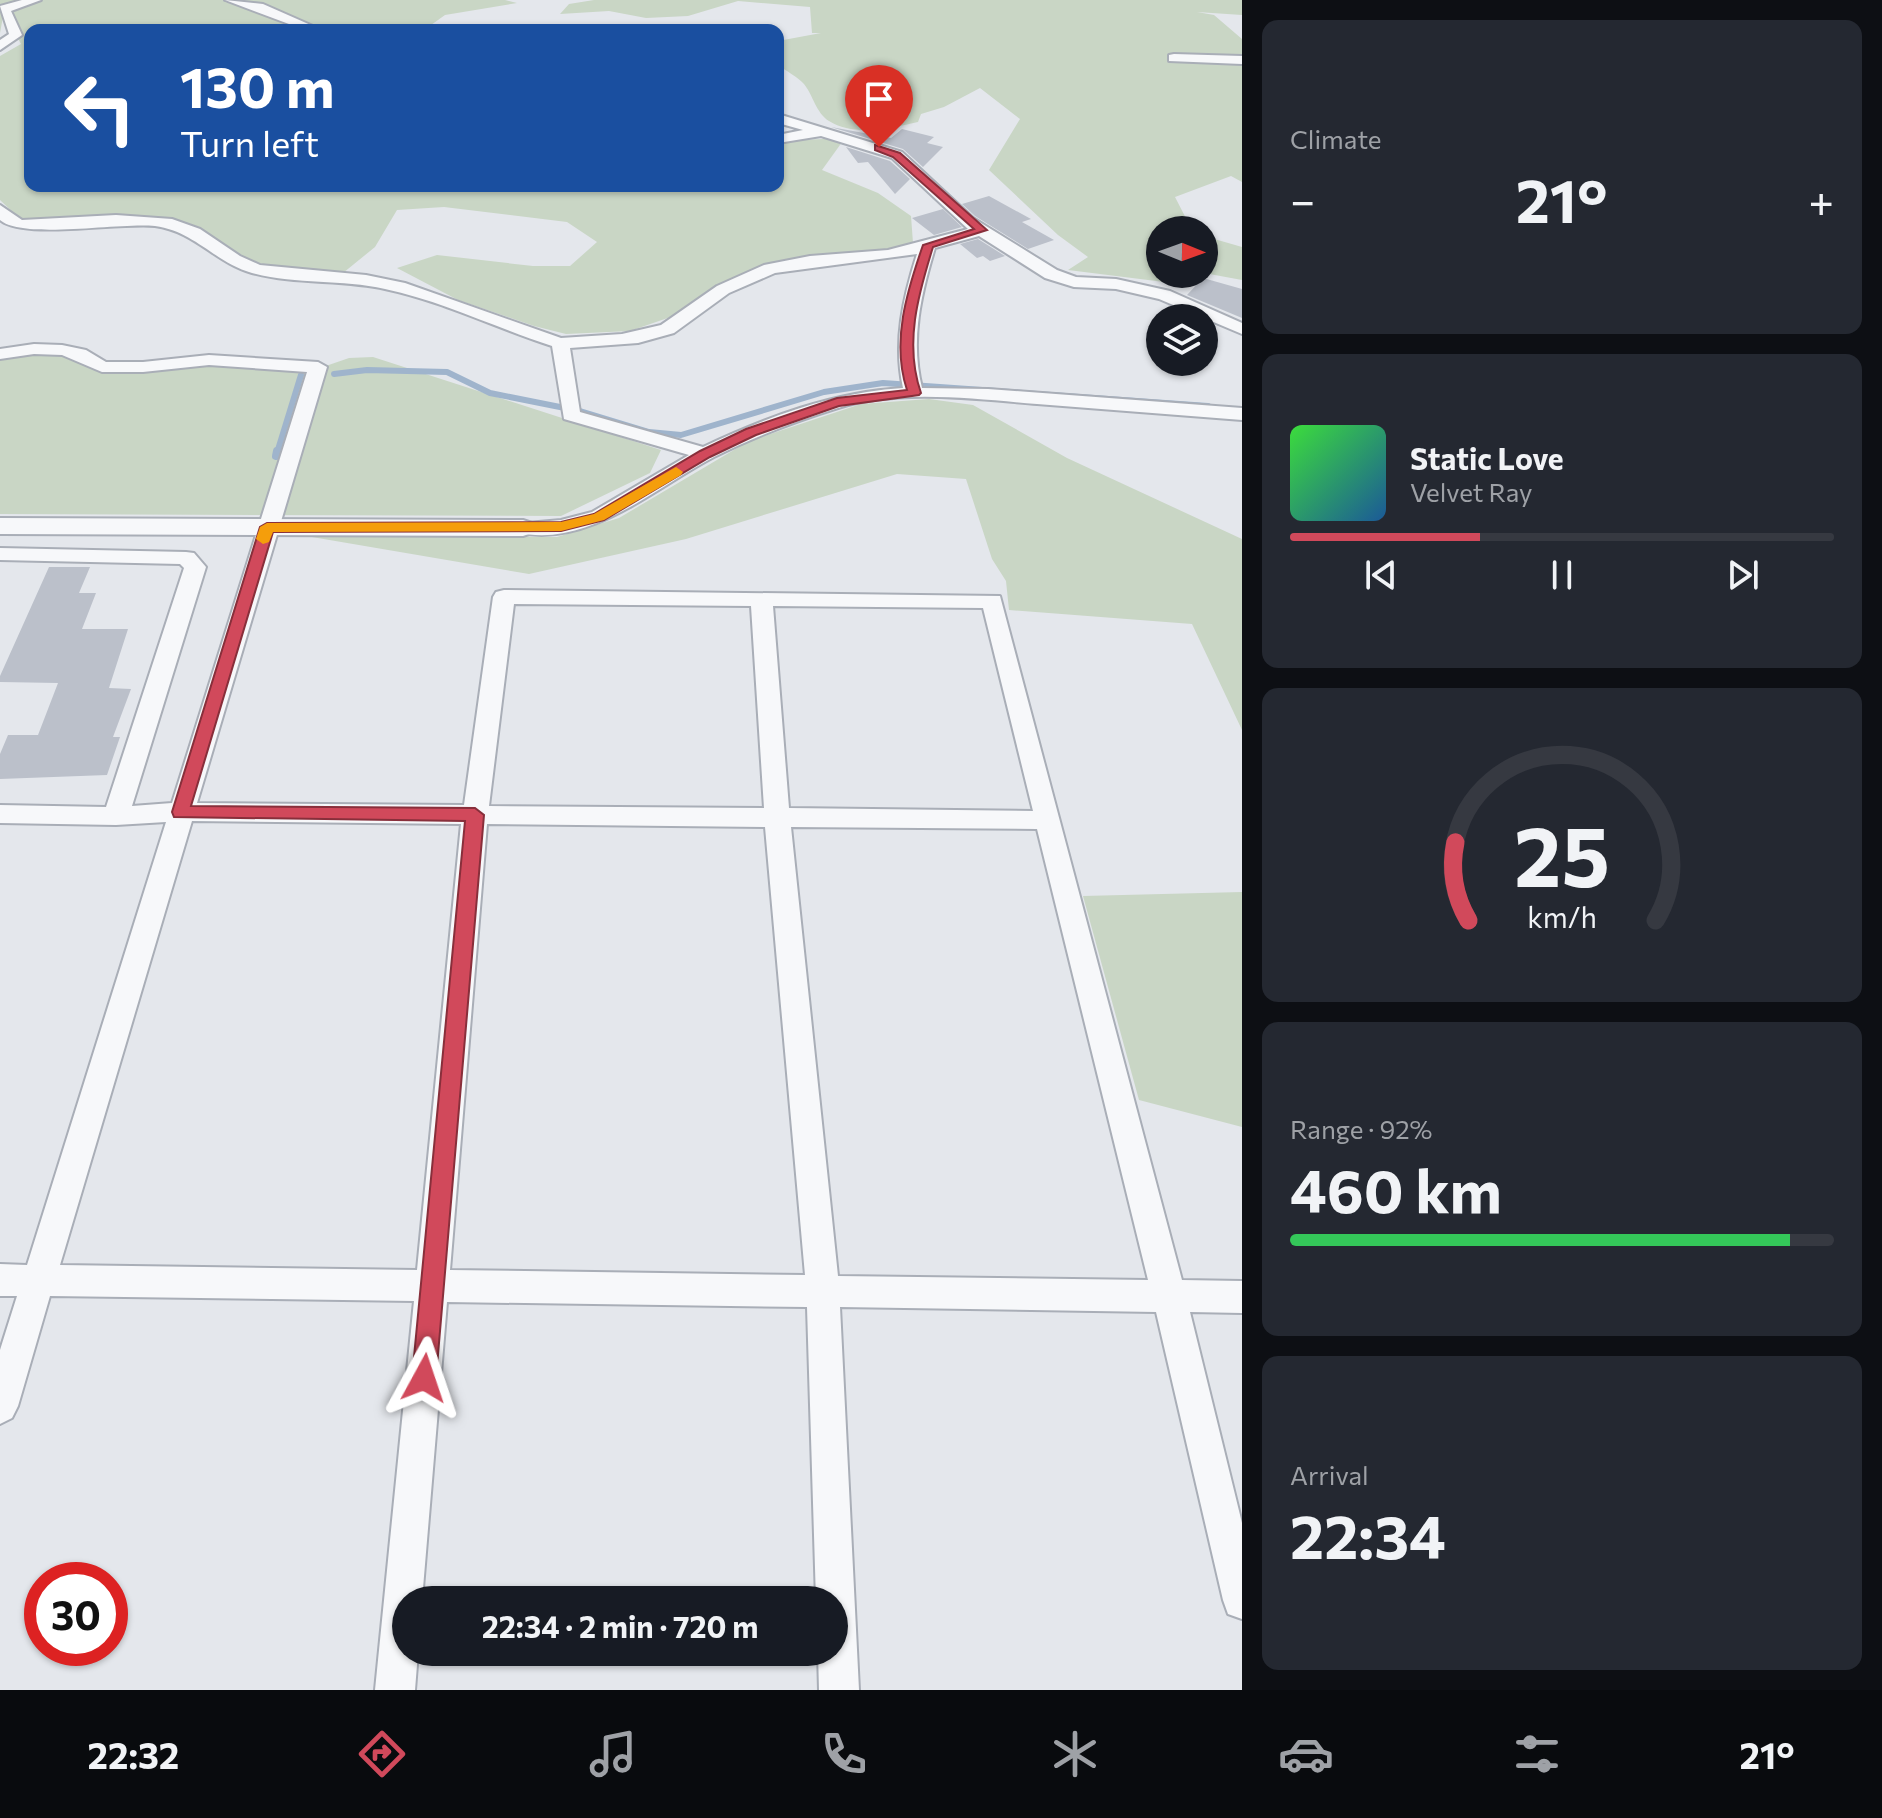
<!DOCTYPE html>
<html lang="en">
<head>
<meta charset="utf-8">
<style>
	:root { --surface:#171b24; --page:#242831; --text:#f1f3f6; --muted:#9ea1a6; --line:#363941; --accent:#d1495b }
	body { margin:0; font-family:Commissioner,sans-serif; background:var(--page); color:var(--text); height:100vh; display:flex; flex-direction:column; font-size:30px; white-space:nowrap }
	* { box-sizing:border-box; margin:0 }
	p { font-size:26px; color:var(--muted) }
	.icon { flex:none; width:44px; height:44px; fill:none; stroke:currentColor; stroke-width:2; stroke-linecap:round; stroke-linejoin:round }
	.map { position:relative; flex:1; overflow:hidden }
	.details { display:flex; flex-direction:column; gap:20px; padding:20px; background:#0d0f14; width:640px }
	.details>* { flex:none }
	.guide { position:absolute; left:24px; top:24px; width:760px; height:168px; border-radius:16px; box-shadow:0 2px 6px #0004; background:#1a4fa0; color:#fff; overflow:hidden }
	.needle { width:52px; rotate:91deg }
	.tools { position:absolute; left:1146px; top:216px; display:grid; gap:16px }
	.tools a { display:grid; place-items:center; width:72px; height:72px; border-radius:50%; background:var(--surface); box-shadow:0 2px 6px #0004; font-size:40px }
	.speed { position:absolute; left:24px; top:1562px; display:flex; gap:16px; font-size:40px; font-weight:700; text-align:center }
	.speed>* { display:grid; place-content:center; width:104px; height:104px; border-radius:50%; background:var(--surface); box-shadow:0 2px 6px #0004; line-height:1 }
	.speed .limit { border:12px solid #d22; background:#fff; color:#111 }
	.pin { position:absolute; display:grid; place-items:center; width:68px; height:68px; color:#fff; margin:-82px -34px; border-radius:50% 50% 50% 0; rotate:-45deg; box-shadow:0 0 8px #0007 }
	.pin .icon { rotate:45deg }
	.me { position:absolute; width:88px; margin:-44px; rotate:5deg; stroke-linejoin:round; filter:drop-shadow(0 0 6px #0008) }
	.turn { display:flex; align-items:center; gap:28px; height:168px; padding:0 24px; font-size:36px }
	.turn .icon { width:104px; height:104px; stroke-width:2.5 }
	.turn b { display:block; font-size:56px; line-height:68px }
	.big { font-size:60px; font-weight:700; line-height:1.1 }
	.details .widget { flex:1; display:flex; flex-direction:column; justify-content:center; gap:12px; min-width:0; padding:0 28px; border-radius:16px; background:var(--page) }
	.details .dial { align-items:center; gap:0 }
	.dial svg { height:208px; overflow:visible; fill:none; stroke:var(--line); stroke-width:7; stroke-linecap:round; text-anchor:middle }
	.dial text { fill:var(--text); stroke:none }
	.song { display:flex; align-items:center; gap:24px }
	.cover { width:96px; height:96px; border-radius:12px; background:linear-gradient(135deg,hsl(120 70% 55%),hsl(210 70% 35%)) }
	.played { height:8px; border-radius:4px; background:linear-gradient(90deg,var(--accent) 35%,var(--line) 35%) }
	.keys { display:flex; justify-content:space-around; direction:ltr }
	.heat { display:flex; justify-content:space-between; align-items:center; font-size:44px; direction:ltr }
	.charge { height:12px; border-radius:6px; background:linear-gradient(90deg,#34c759 92%,var(--line) 0) }
	.trip { position:absolute; left:392px; top:1586px; width:456px; height:80px; border-radius:40px; background:var(--surface); box-shadow:0 2px 6px #0004; font-weight:700; line-height:80px; text-align:center }
	.menu { display:flex; height:128px; justify-content:space-around; align-items:center; background:#090b0e; color:var(--muted) }
	.menu .icon { width:56px; height:56px }
	.menu .active { color:var(--accent) }
	.menu b { font-size:36px; color:var(--text) }
	main { display:flex; flex:1; min-height:0 }
	.map>svg:first-child { display:block }
	.green { fill:#c9d6c5 }
	.lines { fill:none; stroke-linecap:round; stroke-linejoin:round }
	.stream-far1 { stroke:#9fb4cc; stroke-width:6 }
	.stream { stroke:#9fb4cc; stroke-width:8 }
	.building { fill:#bbc0ca }
	.minor-casing { stroke:#a9aeb7; stroke-width:4 }
	.tertiary-casing { stroke:#a9aeb7; stroke-width:4 }
	.minor { fill:#f7f8fa; fill-rule:evenodd }
	.tertiary { fill:#f7f8fa; fill-rule:evenodd }
	.route { fill:#d1495b; stroke:#882f3b; stroke-width:2 }
	.slow { fill:#f59e0b }
</style>
</head>
<body>
<main>
<div class="map">
<svg width="1242" height="1690" viewBox="0 0 1242 1690">
	<rect width="100%" height="100%" fill="#e4e7ec"/>
	<path class="green" d="M0 0H505L517 3 445 15 424 30H30V186H778V141L845 138 822 170 878 193 911 216 913 243 878 253 823 256 766 264 720 285 685 312 630 331 566 334 534 326 458 300 397 268 437 255 533 266H570L597 242 567 222 444 207 397 210 375 247 343 273C316 270 258 268 235 255 214 242 206 231 181 221L20 219 0 200V56L21 44 4 11 0 33Z
		M594 0H1242V15L1197 12 1214 15 1242 39V182L1231 176 1175 197 1192 230H1160V274H1202L1180 284 1068 270 1088 257 1058 235 989 170 1020 119 980 88 944 107 921 114 918 122C892 128 854 137 829 121 816 113 813 95 804 84 798 77 786 71 778 65V41L821 33H812L810 7 738 1 688 16 646 18 609 11 560 14 569 4Z
		M1204 236 1242 247V280L1204 273Z
		M25 354 58 355 99 370 142 373 186 366 320 368 349 358 373 357 661 450 650 473 561 516 0 514V360Z
		M929 399 973 405 1067 458 1242 539V730L1192 624 1009 610 1006 581 992 559 966 479 897 474 686 539 529 574 306 536 557 537 619 518 749 441 861 404Z
		M1242 892V1127L1139 1100 1083 896Z"/>
	<g class="lines">
		<path class="stream-far1" d="M334 374 367 370 447 372 490 393 580 411 649 432 681 435 824 392 883 383 1208 406
			M277 453 301 375"/>
		<path class="stream" d="M276 456 277 451"/>
	</g>
	<path class="building" d="M831 127 891 138 902 129 934 137 927 143 943 147 923 167 903 149Z
		M846 147 890 161 910 179 895 194 868 162 858 163Z
		M989 196 1031 219 1022 222 1054 240 1028 249 975 216 962 204Z
		M943 209 962 227 934 235 912 218Z
		M978 239 1005 256 990 261 983 256 977 258 960 244Z
		M1203 278 1242 289V318L1187 295Z
		M49 567H90L79 593H96L82 629H128L109 688 131 689 113 737H120L107 775 0 779V754L8 735H38L58 683 0 682V676Z"/>
	<g class="lines">
		<defs>
			<path id="minor" d="M22 0H41L11 11 22 35 0 50V40L9 34 0 6Z
				M225 0 263 4 322 30H305Z
				M1174 54 1242 56V64L1169 61V55Z
				M778 114 902 152 973 218 1057 270 1076 277 1116 279 1170 291 1242 323V334L1159 299 1116 289 1074 287 1045 278 979 236 935 248C921 294 910 340 922 388L988 389 1242 408V420C1174 415 1105 409 1037 404 973 399 900 389 838 408 796 421 754 437 714 457 656 487 587 550 516 532L513 528 516 524 561 520 592 512 689 455 564 419 552 346C496 328 442 301 385 289 341 279 296 285 252 273 216 263 194 231 155 226 120 222 23 240 0 220V205L22 220 116 215 172 219 200 229 240 256 260 265 366 275 405 283 561 338 622 334 661 325 717 286 764 265 810 256 888 250 968 229 892 158 821 136 778 143V135L803 130 778 123ZM917 254C903 298 893 342 903 388 833 392 767 417 703 447L580 412 570 348 638 343 674 333 729 293 775 273Z
				M34 344 62 345 86 350 106 362H143L209 355 318 362 327 367 197 803 464 805 493 597 496 592 504 590 1000 596 1182 1280 1242 1281V1313L1190 1312 1242 1523V1619L1228 1614 1223 1600 1156 1312 840 1307 859 1690H819L818 1652H834V1600H816L807 1307 447 1302 422 1600H406V1652H418L415 1690H375L414 1301 50 1296 18 1406 12 1418 0 1424V1350L17 1296H0V1264L27 1265 166 822 116 825 0 823V805L106 807 184 568 180 564 0 560V548L186 552 194 553 206 567 132 806 172 803 307 372 209 365 143 372H102L62 355 34 354 0 359V349ZM514 604 751 606 764 808 489 806ZM773 606 983 608 1033 811 789 808ZM192 821 461 824 417 1270 60 1265ZM487 824 765 827 805 1275 450 1270ZM791 827 1037 829 1148 1280 838 1276Z"/>
			<path id="tertiary" d="M0 518 523 520 532 523 536 528 532 533 523 536 0 534Z"/>
		</defs>
		<use href="#minor" class="minor-casing"/>
		<use href="#tertiary" class="tertiary-casing"/>
		<use href="#minor" class="minor"/>
		<use href="#tertiary" class="tertiary"/>
	</g>
	<path class="route" d="M875 145 900 153 987 230 933 247C918 295 904 344 921 393L919 395 839 406 756 435 710 457 604 520 561 531 273 532 191 806 475 808 484 815 436 1378 433 1387 424 1390 416 1387 412 1378 465 821 174 817 172 812 260 527 267 523 561 522 594 514 700 451 746 429 837 398 907 390C891 342 907 291 923 245L974 229 893 157 875 150Z"/>
	<path class="slow" d="M676 467 683 472 681 475 604 520 561 531 273 532 269 542 263 544 256 539 260 527 267 523 561 522 594 514Z"/>
</svg>
<div class="tools">
<a><svg class="needle" viewBox="-14 -14 28 28"><path d="M0-13l5 13h-10z" fill="#e53935"/><path d="M0 13l5-13h-10z" fill="#9ea1a6"/></svg></a>
<a><svg class="icon" aria-label="layers" viewBox="0 0 24 24"><path d="M12 4l9 5-9 5-9-5zM3 14l9 5 9-5"/></svg></a>
</div>
<div class="speed"><div class="limit">30</div></div>
<div class="pin" style="left:879px;top:147px;background:#d93025"><svg class="icon" aria-label="arrive" viewBox="0 0 24 24"><path d="M6 21V4h12l-3 4 3 4H6"/></svg></div>
<svg class="me" style="left:424px;top:1378px" viewBox="-20 -20 40 40"><path d="M0-17L14 15 0 8-14 15z" fill="#d1495b" stroke="#fff" stroke-width="4"/></svg>
<div class="trip">22:34 · 2 min · 720 m</div>
<div class="guide">
<div class="turn"><svg class="icon" aria-label="left" viewBox="0 0 24 24"><path d="M17 20v-9H6M10 6l-5 5 5 5"/></svg><div><b>130 m</b>Turn left</div></div>
</div>
</div>
<section class="details">
<div class="widget"><p>Climate</p>
<div class="heat"><a>−</a><b class="big">21°</b><a>+</a></div>
</div>
<div class="widget">
<div class="song"><i class="cover"></i><div><b>Static Love</b><p>Velvet Ray</p></div></div>
<div class="played"></div>
<div class="keys"><svg class="icon" aria-label="previous" viewBox="0 0 24 24"><path d="M18 5L8 12l10 7zM5 5v14"/></svg><svg class="icon" aria-label="pause" viewBox="0 0 24 24"><path d="M8 5v14M16 5v14"/></svg><svg class="icon" aria-label="next" viewBox="0 0 24 24"><path d="M6 5l10 7-10 7zM19 5v14"/></svg></div>
</div>
<div class="widget dial"><svg viewBox="0 0 100 80">
<path d="M14 69A42 42 0 1 1 86 69"/>
<path d="M14 69A42 42 0 0 1 9 39" stroke="#d1495b"/>
<text x="50" y="56" font-size="32" font-weight="700">25</text>
<text x="50" y="72" font-size="11">km/h</text>
</svg></div>
<div class="widget"><p>Range · 92%</p><b class="big">460 km</b><div class="charge"></div></div>
<div class="widget"><p>Arrival</p><b class="big">22:34</b></div>
</section>
</main>
<nav class="menu">
<b>22:32</b>
<svg class="icon active" aria-label="directions" viewBox="0 0 24 24"><path d="M12 3l9 9-9 9-9-9zM9 14v-3h6M13 9l2 2-2 2"/></svg>
<svg class="icon" aria-label="music" viewBox="0 0 24 24"><path d="M9 18V5l10-2v13"/><circle cx="6" cy="18" r="3"/><circle cx="16" cy="16" r="3"/></svg>
<svg class="icon" aria-label="phone" viewBox="0 0 24 24"><path d="M5 4h4l2 5-3 2q2 4 5 5l2-3 5 2v4C11 20 4 13 5 4z"/></svg>
<svg class="icon" aria-label="climate" viewBox="0 0 24 24"><path d="M12 3v18M4 7l16 10M4 17L20 7"/></svg>
<svg class="icon" aria-label="car" viewBox="0 0 24 24"><path d="M5 17H2v-5l4-1 3-4h7l3 4 3 1v5h-3M9 17h6M6 11h13"/><circle cx="7" cy="17" r="2"/><circle cx="17" cy="17" r="2"/></svg>
<svg class="icon" aria-label="filters" viewBox="0 0 24 24"><path d="M4 7h16M4 17h16"/><circle cx="9" cy="7" r="2"/><circle cx="15" cy="17" r="2"/></svg>
<b>21°</b>
</nav>
</body>
</html>
